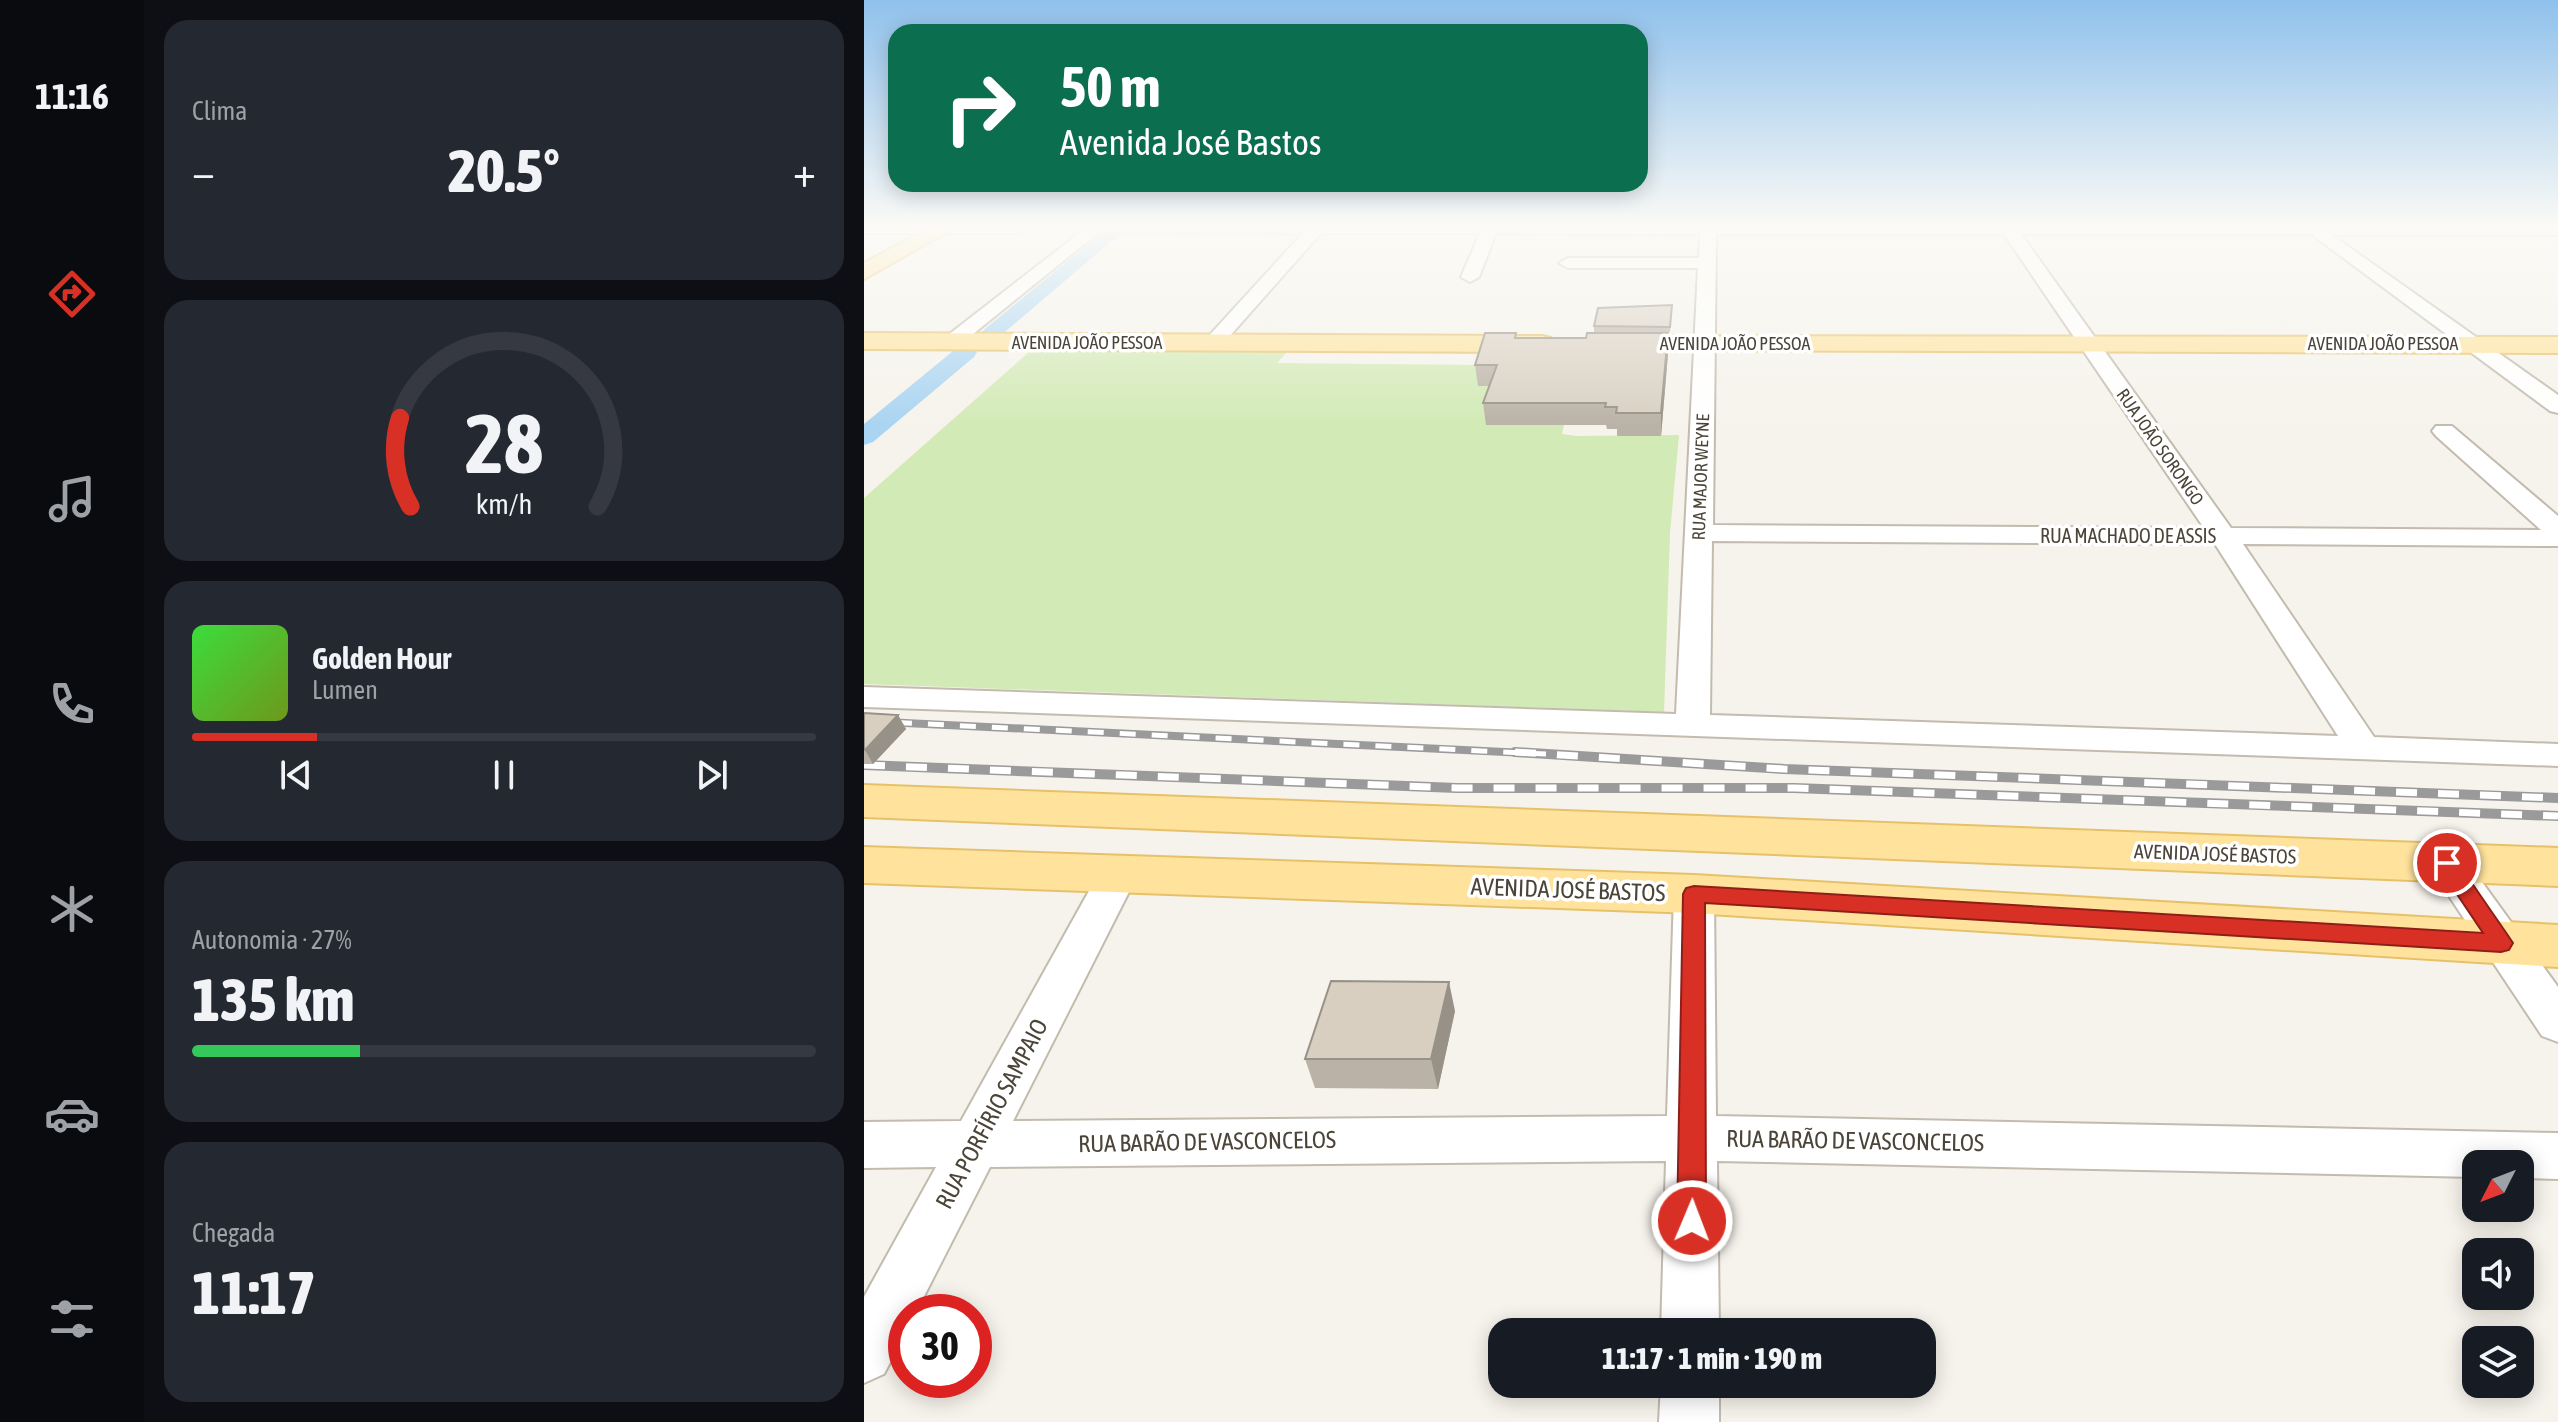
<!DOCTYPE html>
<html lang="pt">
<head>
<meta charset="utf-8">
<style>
	:root { --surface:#171b24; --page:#242831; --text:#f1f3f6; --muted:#9ea1a6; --line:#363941; --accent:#d93025 }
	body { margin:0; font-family:"Asap Condensed",sans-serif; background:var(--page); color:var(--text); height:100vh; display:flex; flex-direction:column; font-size:30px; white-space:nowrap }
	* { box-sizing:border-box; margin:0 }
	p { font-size:26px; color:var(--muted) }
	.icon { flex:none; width:44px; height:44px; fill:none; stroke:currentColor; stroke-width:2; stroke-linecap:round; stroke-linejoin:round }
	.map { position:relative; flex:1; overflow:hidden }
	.details { display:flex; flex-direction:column; gap:20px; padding:20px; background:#0d0f14; width:720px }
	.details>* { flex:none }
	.guide { position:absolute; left:24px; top:24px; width:760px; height:168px; border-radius:24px; box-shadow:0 4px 20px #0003; background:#0b6e4f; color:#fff; overflow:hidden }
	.needle { width:52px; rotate:228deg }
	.controls { position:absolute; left:1598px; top:1150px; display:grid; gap:16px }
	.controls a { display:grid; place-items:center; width:72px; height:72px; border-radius:16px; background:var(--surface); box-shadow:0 4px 20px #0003; font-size:40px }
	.speed { position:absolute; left:24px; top:1294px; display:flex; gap:16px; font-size:40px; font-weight:700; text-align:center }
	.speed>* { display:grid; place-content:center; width:104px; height:104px; border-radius:50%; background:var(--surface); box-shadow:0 4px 20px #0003; line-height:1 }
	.speed .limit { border:12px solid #d22; background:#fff; color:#111 }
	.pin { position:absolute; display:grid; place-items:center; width:68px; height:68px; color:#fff; margin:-34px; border:4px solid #fff; border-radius:50%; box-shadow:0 2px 8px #0007 }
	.me { position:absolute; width:88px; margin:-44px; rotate:1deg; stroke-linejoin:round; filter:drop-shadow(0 0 6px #0008) }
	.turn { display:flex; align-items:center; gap:28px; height:168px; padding:0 40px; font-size:36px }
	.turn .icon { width:104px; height:104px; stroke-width:2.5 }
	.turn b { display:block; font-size:56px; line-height:68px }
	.big { font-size:60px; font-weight:800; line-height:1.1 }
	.details .widget { flex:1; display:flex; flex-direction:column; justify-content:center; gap:12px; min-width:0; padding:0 28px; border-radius:24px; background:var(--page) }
	.details .dial { align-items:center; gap:0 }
	.dial svg { height:208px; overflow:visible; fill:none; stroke:var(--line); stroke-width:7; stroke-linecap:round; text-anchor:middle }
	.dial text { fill:var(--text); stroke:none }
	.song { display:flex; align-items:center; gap:24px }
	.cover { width:96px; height:96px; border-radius:12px; background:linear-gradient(135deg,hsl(120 70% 55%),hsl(80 70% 35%)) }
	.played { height:8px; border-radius:4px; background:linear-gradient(90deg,var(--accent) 20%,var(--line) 20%) }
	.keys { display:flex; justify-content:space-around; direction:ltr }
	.heat { display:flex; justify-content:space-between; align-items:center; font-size:44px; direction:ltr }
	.charge { height:12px; border-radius:6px; background:linear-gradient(90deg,#34c759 27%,var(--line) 0) }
	.trip { position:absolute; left:624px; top:1318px; width:448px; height:80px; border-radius:24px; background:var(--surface); box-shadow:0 4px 20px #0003; font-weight:800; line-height:80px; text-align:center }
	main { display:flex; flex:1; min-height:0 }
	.tabs { display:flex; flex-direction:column; width:144px; justify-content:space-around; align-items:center; background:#090b0e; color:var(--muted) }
	.tabs .icon { width:56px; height:56px }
	.tabs .active { color:var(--accent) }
	.tabs b { font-size:36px; color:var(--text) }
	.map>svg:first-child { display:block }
	.green { fill:#d2eab5 }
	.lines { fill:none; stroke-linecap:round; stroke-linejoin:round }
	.canal { fill:#a9d4f2; fill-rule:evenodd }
	.minor-casing { stroke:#c2bbae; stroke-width:4 }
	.primary-casing { stroke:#e6c16a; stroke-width:4 }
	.minor { fill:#fff; fill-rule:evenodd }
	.primary { fill:#ffe39c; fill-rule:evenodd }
	.rail-far1-casing { stroke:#9a9a9a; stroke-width:8 }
	.rail-casing { stroke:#9a9a9a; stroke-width:10 }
	.rail-far1 { stroke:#fff; stroke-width:5; stroke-dasharray:16; stroke-linecap:butt }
	.rail { stroke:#fff; stroke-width:7; stroke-dasharray:21; stroke-linecap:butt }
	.wall { fill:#bab2a6 }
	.shaded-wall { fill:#979187 }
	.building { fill:#d8cfc1; stroke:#979187; stroke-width:2 }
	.route { fill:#d93025; stroke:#8d1f18; stroke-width:2 }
	.labels { text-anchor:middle; stroke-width:7; stroke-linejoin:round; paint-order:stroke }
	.far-street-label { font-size:18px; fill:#4b4439; stroke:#fff }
	.street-label { font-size:20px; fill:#4b4439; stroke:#fff }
	.near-street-label { font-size:24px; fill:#4b4439; stroke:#fff }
</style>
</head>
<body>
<main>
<nav class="tabs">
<b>11:16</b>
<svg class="icon active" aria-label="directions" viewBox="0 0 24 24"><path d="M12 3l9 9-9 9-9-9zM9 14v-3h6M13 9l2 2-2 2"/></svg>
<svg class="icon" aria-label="music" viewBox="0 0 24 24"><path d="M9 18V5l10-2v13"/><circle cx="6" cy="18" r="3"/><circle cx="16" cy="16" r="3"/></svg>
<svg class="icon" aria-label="phone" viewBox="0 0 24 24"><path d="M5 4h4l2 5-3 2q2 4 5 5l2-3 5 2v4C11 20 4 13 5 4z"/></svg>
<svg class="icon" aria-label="climate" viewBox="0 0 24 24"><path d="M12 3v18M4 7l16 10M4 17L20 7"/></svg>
<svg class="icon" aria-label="car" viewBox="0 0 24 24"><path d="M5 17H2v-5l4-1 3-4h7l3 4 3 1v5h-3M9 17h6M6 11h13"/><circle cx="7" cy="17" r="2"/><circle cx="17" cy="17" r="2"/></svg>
<svg class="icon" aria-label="filters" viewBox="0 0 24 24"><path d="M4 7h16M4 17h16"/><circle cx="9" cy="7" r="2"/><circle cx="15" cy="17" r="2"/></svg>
</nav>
<section class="details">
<div class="widget"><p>Clima</p>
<div class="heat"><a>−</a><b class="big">20.5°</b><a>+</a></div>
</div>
<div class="widget dial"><svg viewBox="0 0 100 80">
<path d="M14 69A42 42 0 1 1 86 69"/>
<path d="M14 69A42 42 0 0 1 10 35" stroke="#d93025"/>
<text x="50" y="56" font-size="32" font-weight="700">28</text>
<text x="50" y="72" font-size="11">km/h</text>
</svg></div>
<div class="widget">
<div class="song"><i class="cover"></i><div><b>Golden Hour</b><p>Lumen</p></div></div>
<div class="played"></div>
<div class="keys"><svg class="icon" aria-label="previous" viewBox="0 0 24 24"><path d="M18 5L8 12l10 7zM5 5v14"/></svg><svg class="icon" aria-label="pause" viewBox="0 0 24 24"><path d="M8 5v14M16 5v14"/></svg><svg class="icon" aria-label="next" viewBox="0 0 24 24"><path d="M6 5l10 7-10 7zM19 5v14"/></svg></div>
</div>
<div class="widget"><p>Autonomia · 27%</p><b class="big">135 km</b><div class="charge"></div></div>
<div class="widget"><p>Chegada</p><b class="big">11:17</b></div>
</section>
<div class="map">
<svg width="1694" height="1422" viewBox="0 0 1694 1422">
	<rect width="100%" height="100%" fill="#f6f3ec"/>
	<path class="green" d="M165 352H423L413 363 619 365 636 386 622 425H700L698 434 712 436 815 435 806 533 800 712 0 684V498Z"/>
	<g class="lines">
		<path class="canal" d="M244 228H263L136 336H122L118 332 122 328Z
			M102 345 113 352 110 357 9 442 0 445V424L94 347Z"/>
		<defs>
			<path id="minor" d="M0 228H63L55 233H0Z
				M72 228H163L155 233H80Z
				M222 228H1694V235H1468L1694 395V413L1686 411 1447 234H1157L1367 528 1677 530 1572 436 1568 431 1572 426H1588L1694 516V546L1379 544 1510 737 1694 744V766L0 707V687L812 714 834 268H704L695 263 704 258H835L836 234 632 233 615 277 606 282 597 277 616 233H457L356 347 349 349 339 343 342 339 439 233 235 232 93 347H79L76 343 79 339ZM852 234H1140L1340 528 849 525ZM848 541 1351 544 1474 736 846 715Z
				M1583 849 1597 853 1694 987V1042L1678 1036 1563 863 1569 853Z
				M254 859 268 864 274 874 149 1121 803 1116 810 894 816 883 830 879 844 883 850 894 852 1116 1694 1133V1179L1656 1178V1164H1612V1177L853 1161 855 1332H797L802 1161 126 1167 52 1312H42V1332L20 1374 0 1383V1297L72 1167 0 1168V1122L97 1121 240 864Z
				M797 1384H855V1422H795Z"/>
			<path id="primary" d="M65 228H90L0 279V263Z
				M0 333 678 336 687 338 691 344 687 350 678 352 0 349Z
				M746 336 1694 337V353L737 350 733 344 737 338Z
				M0 785 1694 848V886L0 817Z
				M0 847 830 875 1694 925V967L830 913 0 883Z"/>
		</defs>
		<use href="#minor" class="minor-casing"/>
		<use href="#primary" class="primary-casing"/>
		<use href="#minor" class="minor"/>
		<use href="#primary" class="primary"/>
		<defs>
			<path id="rail-far1" d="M0 721 682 754"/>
			<path id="rail" d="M651 752 920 769 1694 798
				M0 765 593 788H930L1694 816"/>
		</defs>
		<use href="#rail-far1" class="rail-far1-casing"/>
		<use href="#rail" class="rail-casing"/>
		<use href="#rail-far1" class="rail-far1"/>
		<use href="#rail" class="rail"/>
	</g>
	<path class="wall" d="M808 305 806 332H730V326Z
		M653 338 804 354 797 436H753V429H743L742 425H622L619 403 625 386H614L611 365Z
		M0 713 34 715 42 729 9 764H0Z
		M591 1011 574 1089 451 1088 441 1059Z"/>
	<path class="shaded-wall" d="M804 333V354L797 436V413Z
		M34 715 42 729 9 764 1 750Z
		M585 982 591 1011 574 1089 567 1059Z"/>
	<path class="building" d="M808 305 806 327 730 326 734 308Z
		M621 333H652L651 338H722L723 333H804L797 413H752L753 407H741L742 403H619L633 365H611Z
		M0 713 34 715 1 750H0Z
		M467 981 585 982 567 1059H441Z"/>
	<linearGradient id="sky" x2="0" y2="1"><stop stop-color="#8fc1ec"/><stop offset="0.53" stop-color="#fbfaf6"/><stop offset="1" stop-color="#fbfaf6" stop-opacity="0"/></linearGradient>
	<rect width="1694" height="427" fill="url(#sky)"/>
	<path class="route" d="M1583 855 1590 857 1645 937 1649 943 1645 950 1637 952 841 903 842 1221 838 1231 828 1235 818 1231 813 1221 819 894 822 888 830 886 1619 933 1572 863 1575 857Z"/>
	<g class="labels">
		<g class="far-street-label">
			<text x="223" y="349">AVENIDA JOÃO PESSOA</text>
			<text x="871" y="350">AVENIDA JOÃO PESSOA</text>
			<text x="1519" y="350">AVENIDA JOÃO PESSOA</text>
			<text transform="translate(1296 447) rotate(55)" y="6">RUA JOÃO SORONGO</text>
			<text transform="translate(837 477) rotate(-88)" y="6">RUA MAJOR WEYNE</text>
		</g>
		<g class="street-label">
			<text x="1264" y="543">RUA MACHADO DE ASSIS</text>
			<text transform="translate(1351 854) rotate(2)" y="7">AVENIDA JOSÉ BASTOS</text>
		</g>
		<g class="near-street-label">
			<text transform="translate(704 890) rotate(2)" y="8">AVENIDA JOSÉ BASTOS</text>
			<text transform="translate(128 1114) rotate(-62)" y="8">RUA PORFÍRIO SAMPAIO</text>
			<text transform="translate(991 1141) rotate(1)" y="8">RUA BARÃO DE VASCONCELOS</text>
			<text transform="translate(343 1142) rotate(-1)" y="8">RUA BARÃO DE VASCONCELOS</text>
		</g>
	</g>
</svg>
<div class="controls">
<a><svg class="needle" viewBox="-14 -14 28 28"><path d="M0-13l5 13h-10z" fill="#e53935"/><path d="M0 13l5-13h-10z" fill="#9ea1a6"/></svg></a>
<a><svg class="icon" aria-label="sound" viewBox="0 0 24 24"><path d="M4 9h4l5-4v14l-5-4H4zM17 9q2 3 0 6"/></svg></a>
<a><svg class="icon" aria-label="layers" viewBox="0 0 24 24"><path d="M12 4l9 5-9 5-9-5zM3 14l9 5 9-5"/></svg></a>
</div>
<div class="speed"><div class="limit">30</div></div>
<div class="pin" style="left:1583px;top:863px;background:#d93025"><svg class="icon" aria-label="arrive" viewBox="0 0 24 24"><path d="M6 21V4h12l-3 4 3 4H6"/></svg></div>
<svg class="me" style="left:828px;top:1221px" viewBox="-20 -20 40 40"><circle r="17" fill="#d93025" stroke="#fff" stroke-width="3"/><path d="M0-11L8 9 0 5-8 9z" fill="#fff"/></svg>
<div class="trip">11:17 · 1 min · 190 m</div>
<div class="guide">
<div class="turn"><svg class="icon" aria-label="right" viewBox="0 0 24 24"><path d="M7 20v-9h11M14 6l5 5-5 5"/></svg><div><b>50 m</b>Avenida José Bastos</div></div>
</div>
</div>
</main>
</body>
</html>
